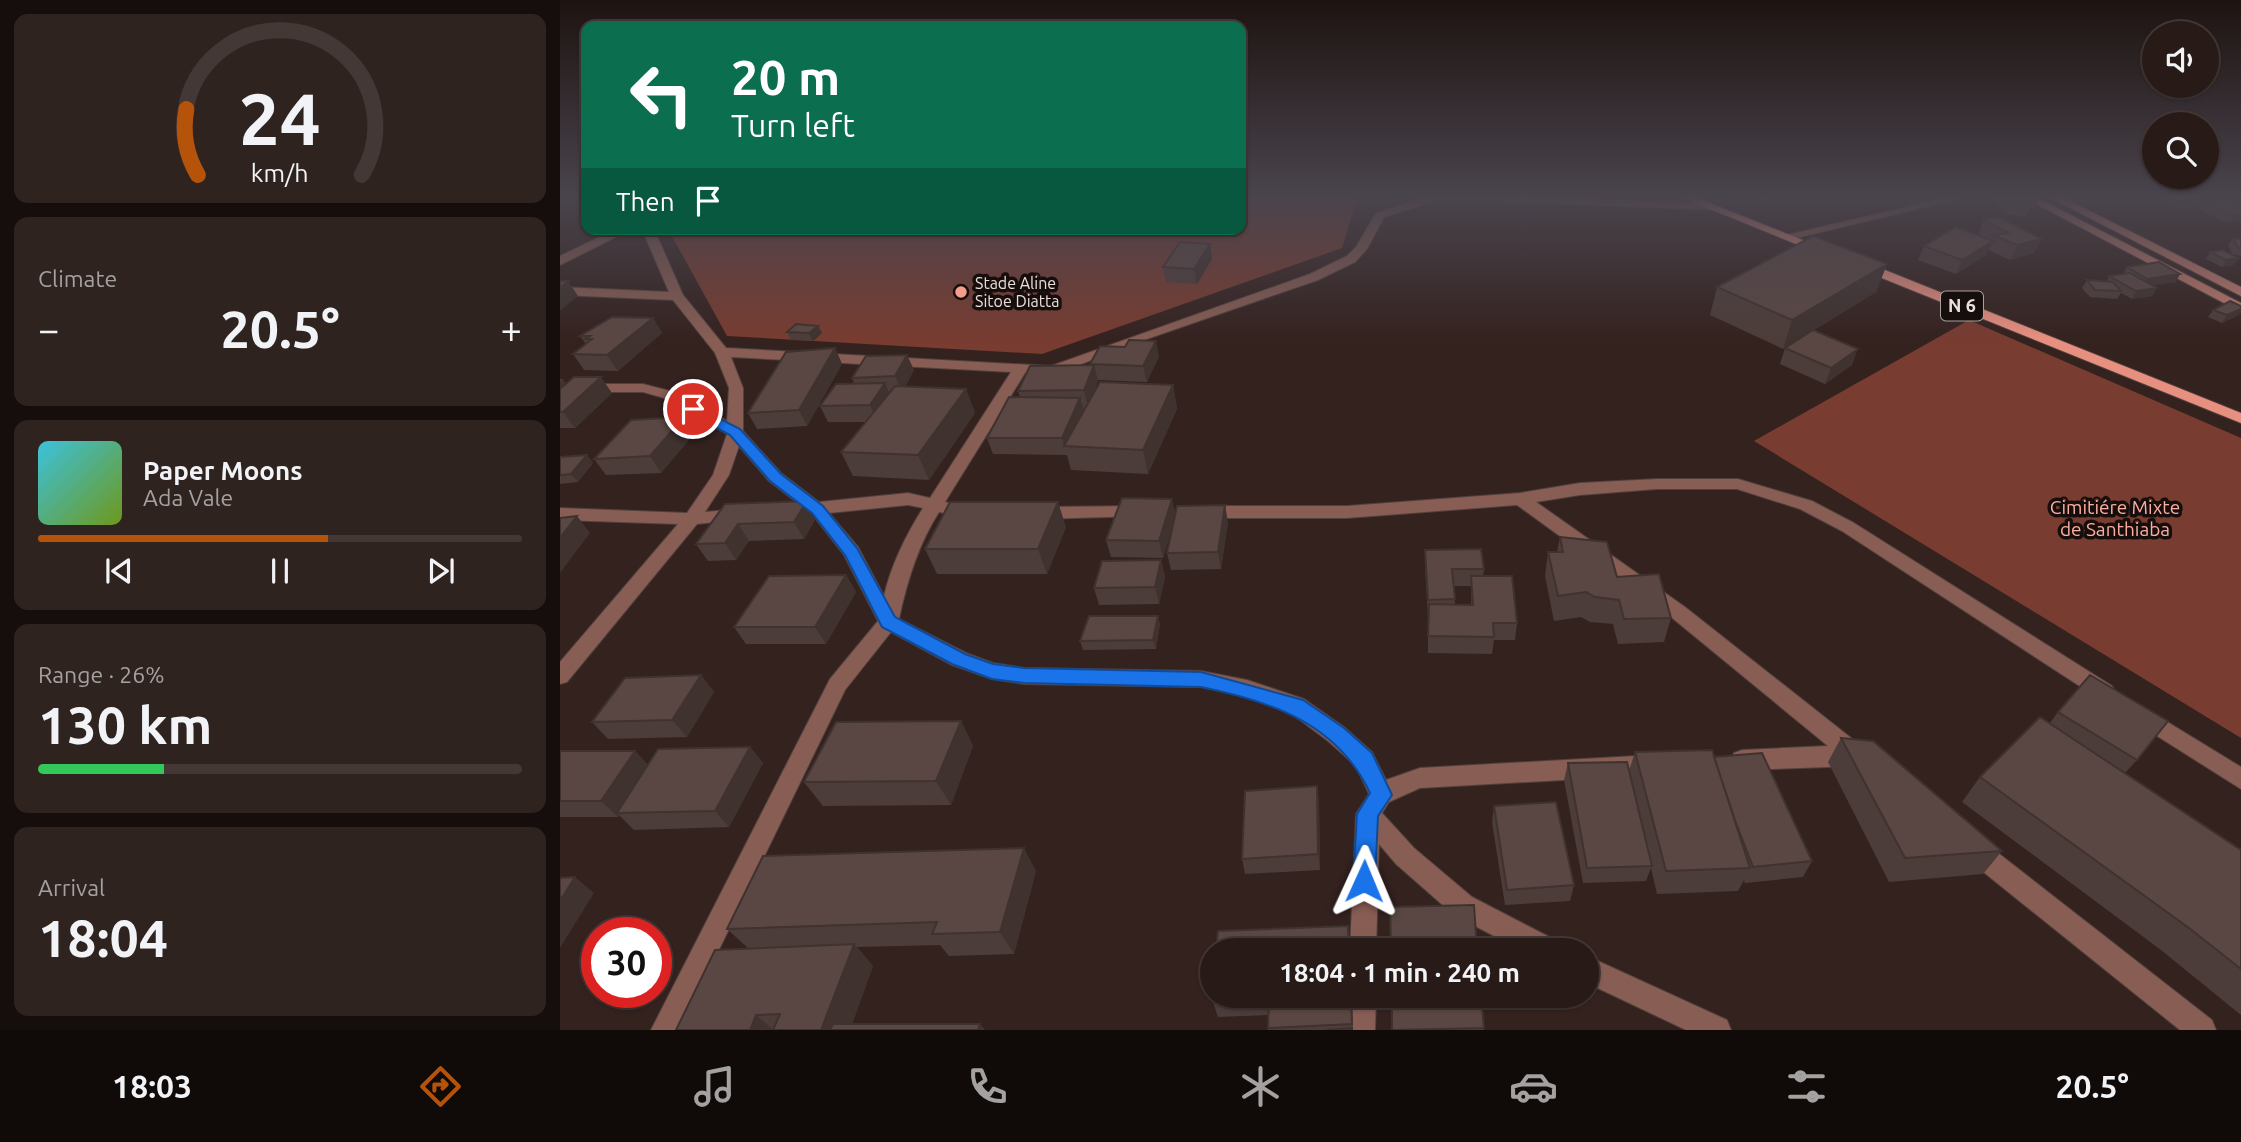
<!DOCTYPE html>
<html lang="en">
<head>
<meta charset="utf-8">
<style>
	:root { --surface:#271a17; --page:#2f2320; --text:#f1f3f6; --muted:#a4a1a1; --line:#433836; --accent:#b45309 }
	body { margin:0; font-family:Ubuntu,sans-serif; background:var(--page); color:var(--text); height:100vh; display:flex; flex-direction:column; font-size:26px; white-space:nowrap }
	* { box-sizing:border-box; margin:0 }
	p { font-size:23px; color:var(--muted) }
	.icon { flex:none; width:38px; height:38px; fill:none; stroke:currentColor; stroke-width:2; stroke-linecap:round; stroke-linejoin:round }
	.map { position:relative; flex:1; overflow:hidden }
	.drawer { display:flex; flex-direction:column; gap:14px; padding:14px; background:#150e0d; width:560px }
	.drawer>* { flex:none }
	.top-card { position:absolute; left:21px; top:21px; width:665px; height:214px; border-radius:14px; box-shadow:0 2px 5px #0004,0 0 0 2px var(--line); background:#0b6e4f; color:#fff; overflow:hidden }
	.buttons { position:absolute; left:1582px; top:21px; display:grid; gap:14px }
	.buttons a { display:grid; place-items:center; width:77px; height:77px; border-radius:50%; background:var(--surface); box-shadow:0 2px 5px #0004,0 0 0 2px var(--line); font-size:35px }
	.speed { position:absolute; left:21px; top:917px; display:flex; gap:14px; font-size:35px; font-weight:700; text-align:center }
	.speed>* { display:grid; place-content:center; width:91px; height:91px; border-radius:50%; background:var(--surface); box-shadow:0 2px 5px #0004,0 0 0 2px var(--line); line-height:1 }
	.speed .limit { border:10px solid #d22; background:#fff; color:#111 }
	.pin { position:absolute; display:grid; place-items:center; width:60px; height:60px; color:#fff; margin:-30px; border:4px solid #fff; border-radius:50%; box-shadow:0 2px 7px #0007 }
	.me { position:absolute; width:77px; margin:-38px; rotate:1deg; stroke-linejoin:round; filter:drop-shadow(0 0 5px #0008) }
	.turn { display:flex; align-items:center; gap:24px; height:147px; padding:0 35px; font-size:32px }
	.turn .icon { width:91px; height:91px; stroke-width:2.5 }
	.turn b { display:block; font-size:49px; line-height:60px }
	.then { display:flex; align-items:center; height:66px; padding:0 35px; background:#0003; gap:14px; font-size:26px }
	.big { font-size:52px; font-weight:700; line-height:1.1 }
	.drawer .card { flex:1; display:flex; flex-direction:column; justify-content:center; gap:10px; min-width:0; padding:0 24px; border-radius:14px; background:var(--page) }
	.drawer .dial { align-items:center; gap:0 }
	.dial svg { height:182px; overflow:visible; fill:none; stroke:var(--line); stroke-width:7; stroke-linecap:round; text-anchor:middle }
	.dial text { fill:var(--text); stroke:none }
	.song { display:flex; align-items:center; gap:21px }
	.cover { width:84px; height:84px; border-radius:10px; background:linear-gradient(135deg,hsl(190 70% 55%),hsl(80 70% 35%)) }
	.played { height:7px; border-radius:4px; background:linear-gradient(90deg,var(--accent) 60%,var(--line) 60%) }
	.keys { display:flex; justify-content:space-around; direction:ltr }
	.heat { display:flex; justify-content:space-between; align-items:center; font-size:38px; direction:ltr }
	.charge { height:10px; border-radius:5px; background:linear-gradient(90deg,#34c759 26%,var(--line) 0) }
	.trip { position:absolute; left:640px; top:938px; width:399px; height:70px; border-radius:35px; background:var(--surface); box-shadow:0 2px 5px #0004,0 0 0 2px var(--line); font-weight:700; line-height:70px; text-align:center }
	.menu { display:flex; height:112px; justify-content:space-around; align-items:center; background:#100a09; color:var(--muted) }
	.menu .icon { width:49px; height:49px }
	.menu .active { color:var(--accent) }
	.menu b { font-size:32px; color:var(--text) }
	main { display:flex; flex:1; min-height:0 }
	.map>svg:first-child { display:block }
	.green { fill:#783c31 }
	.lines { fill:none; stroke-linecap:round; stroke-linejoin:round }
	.street-casing { stroke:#51403d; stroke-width:2 }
	.secondary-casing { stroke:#51403d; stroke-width:2 }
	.primary-casing { stroke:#51403d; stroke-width:2 }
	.street { fill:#875d54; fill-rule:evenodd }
	.secondary { fill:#be7a6d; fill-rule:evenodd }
	.primary { fill:#e89080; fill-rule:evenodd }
	.wall { fill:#4d3d3a; fill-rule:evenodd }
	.shaded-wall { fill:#3f322f }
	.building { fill:#5a4743; stroke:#3f322f; stroke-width:2 }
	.route { fill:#1a73e8; stroke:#114b97; stroke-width:2 }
	.poi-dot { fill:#f49d8d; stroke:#160e0c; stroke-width:2.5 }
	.labels { text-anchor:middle; stroke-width:7; stroke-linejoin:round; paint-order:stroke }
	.far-poi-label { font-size:16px; fill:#ebdfdc; stroke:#160e0c; text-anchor:start }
	.shield { fill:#160e0c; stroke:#aba09e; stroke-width:2 }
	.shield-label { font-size:18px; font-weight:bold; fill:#ebdfdc }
	.park-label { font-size:19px; fill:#fcae9f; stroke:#160e0c }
</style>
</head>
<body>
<main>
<section class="drawer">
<div class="card dial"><svg viewBox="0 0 100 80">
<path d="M14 69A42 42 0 1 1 86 69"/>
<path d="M14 69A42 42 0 0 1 9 40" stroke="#b45309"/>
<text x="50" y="56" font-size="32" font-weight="700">24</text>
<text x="50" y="72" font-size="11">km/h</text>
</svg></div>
<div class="card"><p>Climate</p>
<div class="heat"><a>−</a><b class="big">20.5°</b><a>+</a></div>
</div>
<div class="card">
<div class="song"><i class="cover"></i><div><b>Paper Moons</b><p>Ada Vale</p></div></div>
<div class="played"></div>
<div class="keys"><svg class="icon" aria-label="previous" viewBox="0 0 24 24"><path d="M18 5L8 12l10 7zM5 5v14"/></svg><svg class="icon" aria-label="pause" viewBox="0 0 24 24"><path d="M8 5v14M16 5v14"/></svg><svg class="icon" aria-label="next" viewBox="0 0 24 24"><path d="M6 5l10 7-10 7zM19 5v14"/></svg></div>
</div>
<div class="card"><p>Range · 26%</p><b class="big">130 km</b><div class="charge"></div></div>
<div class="card"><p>Arrival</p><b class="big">18:04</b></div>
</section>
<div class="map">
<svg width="1681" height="1030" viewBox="0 0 1681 1030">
	<rect width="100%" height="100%" fill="#34221f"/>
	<path class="green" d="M681 196H798L782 248 482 354 167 336 108 229H681Z
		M1409 320 1681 438V738L1194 441Z"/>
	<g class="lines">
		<defs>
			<path id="street" d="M870 196H953L1153 204 1159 207 1153 210 881 199 824 217 807 249 795 262 758 280 584 340 498 373H465L385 502 416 509 419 513 410 519 379 512C358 545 347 581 339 619L406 653 433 663 464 668 641 671 687 680 744 699 784 727 812 752 826 780 860 768 1094 755 1102 758 1105 765 1102 772 1094 775 860 788 829 802 822 813 854 848 912 897 997 941 1001 950H961L894 915 836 864 819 844 816 950H790L796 814 809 794 796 766 768 741 728 711 686 696 641 687 464 684 432 679 392 665 331 632 285 690 120 1030H91L270 679 318 621 284 555 252 514 221 515 218 511 221 507 239 504 209 481 179 446 169 475 145 512 178 509 187 515 184 519 137 524 7 682 0 684V662L118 524 0 520V508L127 513 153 475 167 434 104 398 83 392H0V384H83L114 392 167 421 169 388 155 353 113 300 0 295V287L109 292 82 229H94L123 295 166 348 491 366 750 274 787 256 796 247 816 213ZM171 357 451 372 370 498 348 493 259 502 221 473 183 431V388ZM348 505 363 508C346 535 331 565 324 596L298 547 269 513Z
				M1394 196H1412L1228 240 1222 236Z
				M56 229H72L0 265V256Z
				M1097 479H1178L1252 501 1294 523 1552 686 1556 692 1552 698 1545 701 1538 698 1282 531 1240 509 1177 489H1097L1020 495 976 502 1125 607 1305 749 1308 756 1305 763 1297 766 1182 770 1174 767 1171 760 1174 753 1182 750 1268 746 1111 617 957 505 787 518H644L635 512 644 506H787L960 493 1020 483Z
				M578 506 587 512 584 516 480 519 471 513 480 507Z
				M1583 707 1681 767V789L1575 722 1572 716 1575 710Z
				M1415 839 1424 842 1652 1020 1656 1030H1620L1406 858 1403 850 1406 842Z
				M1027 956 1167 1020 1171 1030H1126L1027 983Z
				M788 996H816L815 1030H787Z"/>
			<path id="secondary" d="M1461 196H1474L1681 303V312Z
				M1487 196H1500L1681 287V296Z"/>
			<path id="primary" d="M1118 196H1132L1268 250 1258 253Z
				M1297 262H1305L1681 413V423L1297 268Z"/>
		</defs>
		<use href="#street" class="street-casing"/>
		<use href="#secondary" class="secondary-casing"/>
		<use href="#primary" class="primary-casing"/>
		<use href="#street" class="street"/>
		<use href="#secondary" class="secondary"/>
		<use href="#primary" class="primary"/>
	</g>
	<path class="wall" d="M1197 196H1220L1218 201 1209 205 1196 200Z
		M1430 196H1479L1474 208 1470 207 1466 216 1448 215 1430 197Z
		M1588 196H1645L1639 206 1617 209Z
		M1642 202 1681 208 1668 223 1637 209Z
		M1424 220 1481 239 1474 253 1450 260 1428 250 1426 255 1396 274 1358 260 1364 246 1423 237 1418 234Z
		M588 229H621L620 231Z
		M1673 238 1681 239V256L1672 254 1668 245Z
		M650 244 652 259 637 284 606 282 603 267Z
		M1663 250 1674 265 1662 267 1646 259 1650 252Z
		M1327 264 1316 292 1254 330 1292 365 1265 384 1220 364 1225 348 1223 349 1150 315 1157 287Z
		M1567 267 1616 282 1591 285 1597 288 1592 296 1572 299 1561 293 1557 299 1530 297 1522 288 1527 280 1547 281 1549 276 1563 274Z
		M1653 310 1679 315 1662 323 1648 317Z
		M93 318 102 333 58 371 24 370 13 354 26 344 20 336Z
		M258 326 262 333 253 341 231 340 227 332Z
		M275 348 282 364 247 426 197 429 188 413Z
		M599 356 587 382 538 380 532 396 613 385 617 409 588 474 511 470 507 455 433 454 427 438 460 397 458 391 530 365V364Z
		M354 370 345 387 406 389 415 413 369 480 293 476 281 452 305 422H268L260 406 294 383 292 378Z
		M0 379H3L6 384 52 393 15 428H0Z
		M134 434 101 473 46 475 34 459Z
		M27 455 33 463 18 482 0 484V457Z
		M247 501 256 518 244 539 189 541 176 560 148 561 136 544 165 504Z
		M615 514 668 522 661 569 611 570 607 553 613 524 603 558 551 557 546 540Z
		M506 527 487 574H377L365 549Z
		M1000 537 1057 577 1111 618 1104 642 1058 644 1053 624 1030 622 1021 617 994 621 985 576 988 552H997Z
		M865 550 924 569 923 576 957 623 955 640H934L932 654 868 653V617L865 567ZM894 586H911V605H895Z
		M601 560 605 577 599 604 539 605 534 588Z
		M286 575 296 592 266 644H186L174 627Z
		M600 624 596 649 523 650 520 641Z
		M141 675 154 692 127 737 48 739 32 722Z
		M1498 712 1577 760 1565 773 1681 850V1015L1601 950 1402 802 1420 777 1489 724Z
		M401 721 413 746 391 805 263 806 244 782Z
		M1281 738 1442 851 1423 874 1329 882 1268 762Z
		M190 747 203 763 169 827 74 830 59 815 58 817H0V751H75L88 765Z
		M1075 752 1154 757 1252 861 1243 877 1185 883 1184 880 1178 891 1097 894 1091 868 1086 881 1023 883 1004 780 1008 763 1069 771Z
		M757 786 759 803 760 870 685 874 682 859Z
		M934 806 1014 885 1010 901 945 905 932 822Z
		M476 871 454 954 389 956 380 945 297 947 313 966 292 1024H420L425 1030H116L188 948 167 929Z
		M651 996H792L793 1030H708V1015L658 1017Z
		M924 1028V1030H832Z"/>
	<path class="shaded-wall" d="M0 196H11L0 201Z
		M1217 196H1220L1218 201 1209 205 1211 198Z
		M1624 196H1645L1639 206 1617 209Z
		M1681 214V220L1668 223 1673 216Z
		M1481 239 1474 253 1450 260 1457 245Z
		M1433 241 1426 255 1396 274 1402 260Z
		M650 244 652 259 637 284 634 269Z
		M1678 258 1674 265 1662 267 1666 260Z
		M1327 264 1316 292 1223 349 1232 320Z
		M1620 274 1616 282 1583 286 1587 279Z
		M8 281 18 296 0 311V288Z
		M1597 288 1592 296 1572 299 1576 291Z
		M1681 309V312L1679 315 1662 323 1667 315Z
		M93 318 102 333 58 371 47 355Z
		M258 326 262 333 253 341 249 333Z
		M596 341 599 356 587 382 583 366Z
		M275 348 282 364 247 426 239 410Z
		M1298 349 1292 365 1265 384 1271 368Z
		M347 355 354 370 342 392 335 376Z
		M534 365 538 381 528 407 524 390Z
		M41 377 52 393 15 428 3 412Z
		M3 379 14 395 0 409V381Z
		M325 383 332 399 318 422 310 405Z
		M613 385 617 409 588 474 583 450Z
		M406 389 415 413 369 480 358 455Z
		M520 398 525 414 504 446 502 438Z
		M124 417 134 434 101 473 90 456Z
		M27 455 33 463 18 482 11 474Z
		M612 499 616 516 603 558 599 541Z
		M247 501 256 518 244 539 234 522Z
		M498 502 506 527 487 574 478 549Z
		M665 505 668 522 661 569 658 552Z
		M17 516 30 533 0 573V538Z
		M178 524 189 541 176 560 165 543Z
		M601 560 605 577 599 604 595 587Z
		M286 575 296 592 266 644 255 627Z
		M598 616 600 624 596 649 593 640Z
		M141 675 154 692 127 737 112 720Z
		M401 721 413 746 391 805 376 781Z
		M190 747 203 763 169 827 155 811Z
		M75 751 91 768 57 813 59 815 58 817 41 801Z
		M757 786 759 803 760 870 758 854Z
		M464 848 476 871 454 954 440 932Z
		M15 877 34 893 0 948V901Z
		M294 944 313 966 290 1030H261Z
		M196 1015 213 1030H190Z
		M420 1024 425 1030H418Z"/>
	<path class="building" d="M1203 196H1217L1211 198Z
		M1448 196H1465L1472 202 1454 201Z
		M1660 199 1681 208V214L1673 216 1642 202Z
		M1438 217 1481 239 1457 245 1433 235 1448 233 1424 220Z
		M1396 227 1433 241 1402 260 1364 246Z
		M1253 236 1327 264 1232 320 1157 287Z
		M1673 238 1681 239V248L1677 247Z
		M620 242 650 244 634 269 603 267Z
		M1663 250 1678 258 1666 260 1650 252Z
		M1599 262 1620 274 1587 279 1567 267Z
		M1570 273 1597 288 1576 291 1549 276Z
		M1527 280 1553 282 1561 291 1535 290Z
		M0 281H8L0 288Z
		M1670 301 1681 306V309L1667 315 1653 310Z
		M52 317 93 318 47 355 13 354 32 339H25L30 336H20Z
		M236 324 258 326 249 333 227 332Z
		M1253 330 1298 349 1271 368 1225 348Z
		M569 340 596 341 583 366 530 364 540 346 565 347Z
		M275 348 239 410 188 413 226 352Z
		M347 355 335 376 292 378 306 356Z
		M534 365 524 390 458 391 470 366Z
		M14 377H41L3 412H0V389Z
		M540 382 613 385 583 450 504 446Z
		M325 383 310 405 260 406 276 384Z
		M335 386 406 389 358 455 281 452Z
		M449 397 520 398 502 438H427Z
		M124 417 90 456 34 459 71 420Z
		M27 455 11 474 0 475V457Z
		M562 498 612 499 599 541 546 540Z
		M247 501 234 522 178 524 165 543 136 544 165 504Z
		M390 502H498L478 549H365Z
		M665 505 658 552 607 553 617 506Z
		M17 516 0 538V518Z
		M1000 537 1047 542 1057 577 1099 574 1111 618 1064 619 1059 600 1035 597 1026 592 998 596 988 552H1003Z
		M921 549 924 569H892L895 599 868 600 865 550Z
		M601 560 595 587 534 588 542 561Z
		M286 575 255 627H174L209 576Z
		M911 576H952L957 623H933L934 637 868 636 869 604 913 605Z
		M529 616H598L593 640 520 641Z
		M141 675 112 720 32 722 65 678Z
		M1530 675 1608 721 1577 760 1498 712Z
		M1480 717 1681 850V969L1629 928 1420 777Z
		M401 721 376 781 244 782 276 722Z
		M1281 738 1313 741 1442 851 1345 858Z
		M190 747 155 811 57 813 98 749Z
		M1152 750 1190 868 1106 871 1075 752Z
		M0 751H75L41 801H0Z
		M1202 753 1252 861 1193 867 1176 823 1154 757Z
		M1067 762 1092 866 1027 868 1008 763Z
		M757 786 758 854 682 859 685 791Z
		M996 802 1014 885 947 890 934 806Z
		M464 848 440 932 372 934 377 922 167 929 203 856Z
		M15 877 0 901V878Z
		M914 905 917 950H831L830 907Z
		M788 926 789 950H656L658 931Z
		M294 944 261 1030H213L220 1014 196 1015 190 1030H116L155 950Z
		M709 996H791L792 1024 708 1028Z
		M832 996H921L924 1028 832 1030Z
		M273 1024H420L418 1030H270Z
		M792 1028V1030H767Z"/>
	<linearGradient id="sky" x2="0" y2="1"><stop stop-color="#1d1311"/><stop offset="0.58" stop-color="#4a444d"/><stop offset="1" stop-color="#4a444d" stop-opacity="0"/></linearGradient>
	<rect width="1681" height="340" fill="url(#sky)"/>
	<path class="route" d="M133 405 180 429 221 474 263 506 297 548 335 617 405 654 433 664 464 668 641 672 743 700 784 728 812 753 832 795 818 816 815 881 812 889 804 892 796 889 793 881 797 814 810 793C778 724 711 701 641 687L464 683 432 679 392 664 322 627 285 555 252 513 210 481 170 435 128 412V406Z"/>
	<circle class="poi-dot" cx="401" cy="292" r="7"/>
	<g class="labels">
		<g class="far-poi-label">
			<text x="415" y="289">Stade Aline<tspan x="415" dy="18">Sitoe Diatta</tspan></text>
		</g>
		<rect class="shield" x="1381" y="291.5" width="42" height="29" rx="5"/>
		<g class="shield-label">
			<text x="1402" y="312">N 6</text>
		</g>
		<g class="park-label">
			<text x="1555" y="514">Cimitiére Mixte<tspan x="1555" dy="22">de Santhiaba</tspan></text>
		</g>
	</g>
</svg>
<div class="buttons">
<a><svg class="icon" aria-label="sound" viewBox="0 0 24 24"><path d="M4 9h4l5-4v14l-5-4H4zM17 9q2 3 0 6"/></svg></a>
<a><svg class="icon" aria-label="search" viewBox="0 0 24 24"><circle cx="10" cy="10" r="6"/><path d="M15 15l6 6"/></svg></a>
</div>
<div class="speed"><div class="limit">30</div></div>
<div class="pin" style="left:133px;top:409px;background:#d93025"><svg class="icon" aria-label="arrive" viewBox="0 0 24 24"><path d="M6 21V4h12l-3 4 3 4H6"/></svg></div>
<svg class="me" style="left:804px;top:881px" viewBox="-20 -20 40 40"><path d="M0-17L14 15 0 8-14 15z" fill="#1a73e8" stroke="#fff" stroke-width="4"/></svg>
<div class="trip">18:04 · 1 min · 240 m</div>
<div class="top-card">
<div class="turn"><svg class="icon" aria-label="left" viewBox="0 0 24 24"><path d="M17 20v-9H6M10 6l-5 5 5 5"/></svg><div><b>20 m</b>Turn left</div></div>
<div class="then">Then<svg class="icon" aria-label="arrive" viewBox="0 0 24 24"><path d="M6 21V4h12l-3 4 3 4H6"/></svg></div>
</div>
</div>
</main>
<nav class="menu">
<b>18:03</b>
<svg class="icon active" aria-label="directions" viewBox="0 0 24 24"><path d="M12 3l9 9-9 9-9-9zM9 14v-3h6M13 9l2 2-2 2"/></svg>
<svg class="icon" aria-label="music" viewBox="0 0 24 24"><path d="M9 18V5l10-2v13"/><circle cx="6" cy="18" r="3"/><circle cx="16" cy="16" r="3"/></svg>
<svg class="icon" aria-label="phone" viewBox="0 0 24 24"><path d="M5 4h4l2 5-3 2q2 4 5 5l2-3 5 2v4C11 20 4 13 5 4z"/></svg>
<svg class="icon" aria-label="climate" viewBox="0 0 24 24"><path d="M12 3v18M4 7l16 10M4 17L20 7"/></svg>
<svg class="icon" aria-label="car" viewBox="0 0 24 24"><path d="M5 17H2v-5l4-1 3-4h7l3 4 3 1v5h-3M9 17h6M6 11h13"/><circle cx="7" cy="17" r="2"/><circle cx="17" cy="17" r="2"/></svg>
<svg class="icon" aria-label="filters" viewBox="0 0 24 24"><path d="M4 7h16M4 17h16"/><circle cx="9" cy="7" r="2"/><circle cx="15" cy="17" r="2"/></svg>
<b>20.5°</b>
</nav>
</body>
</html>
